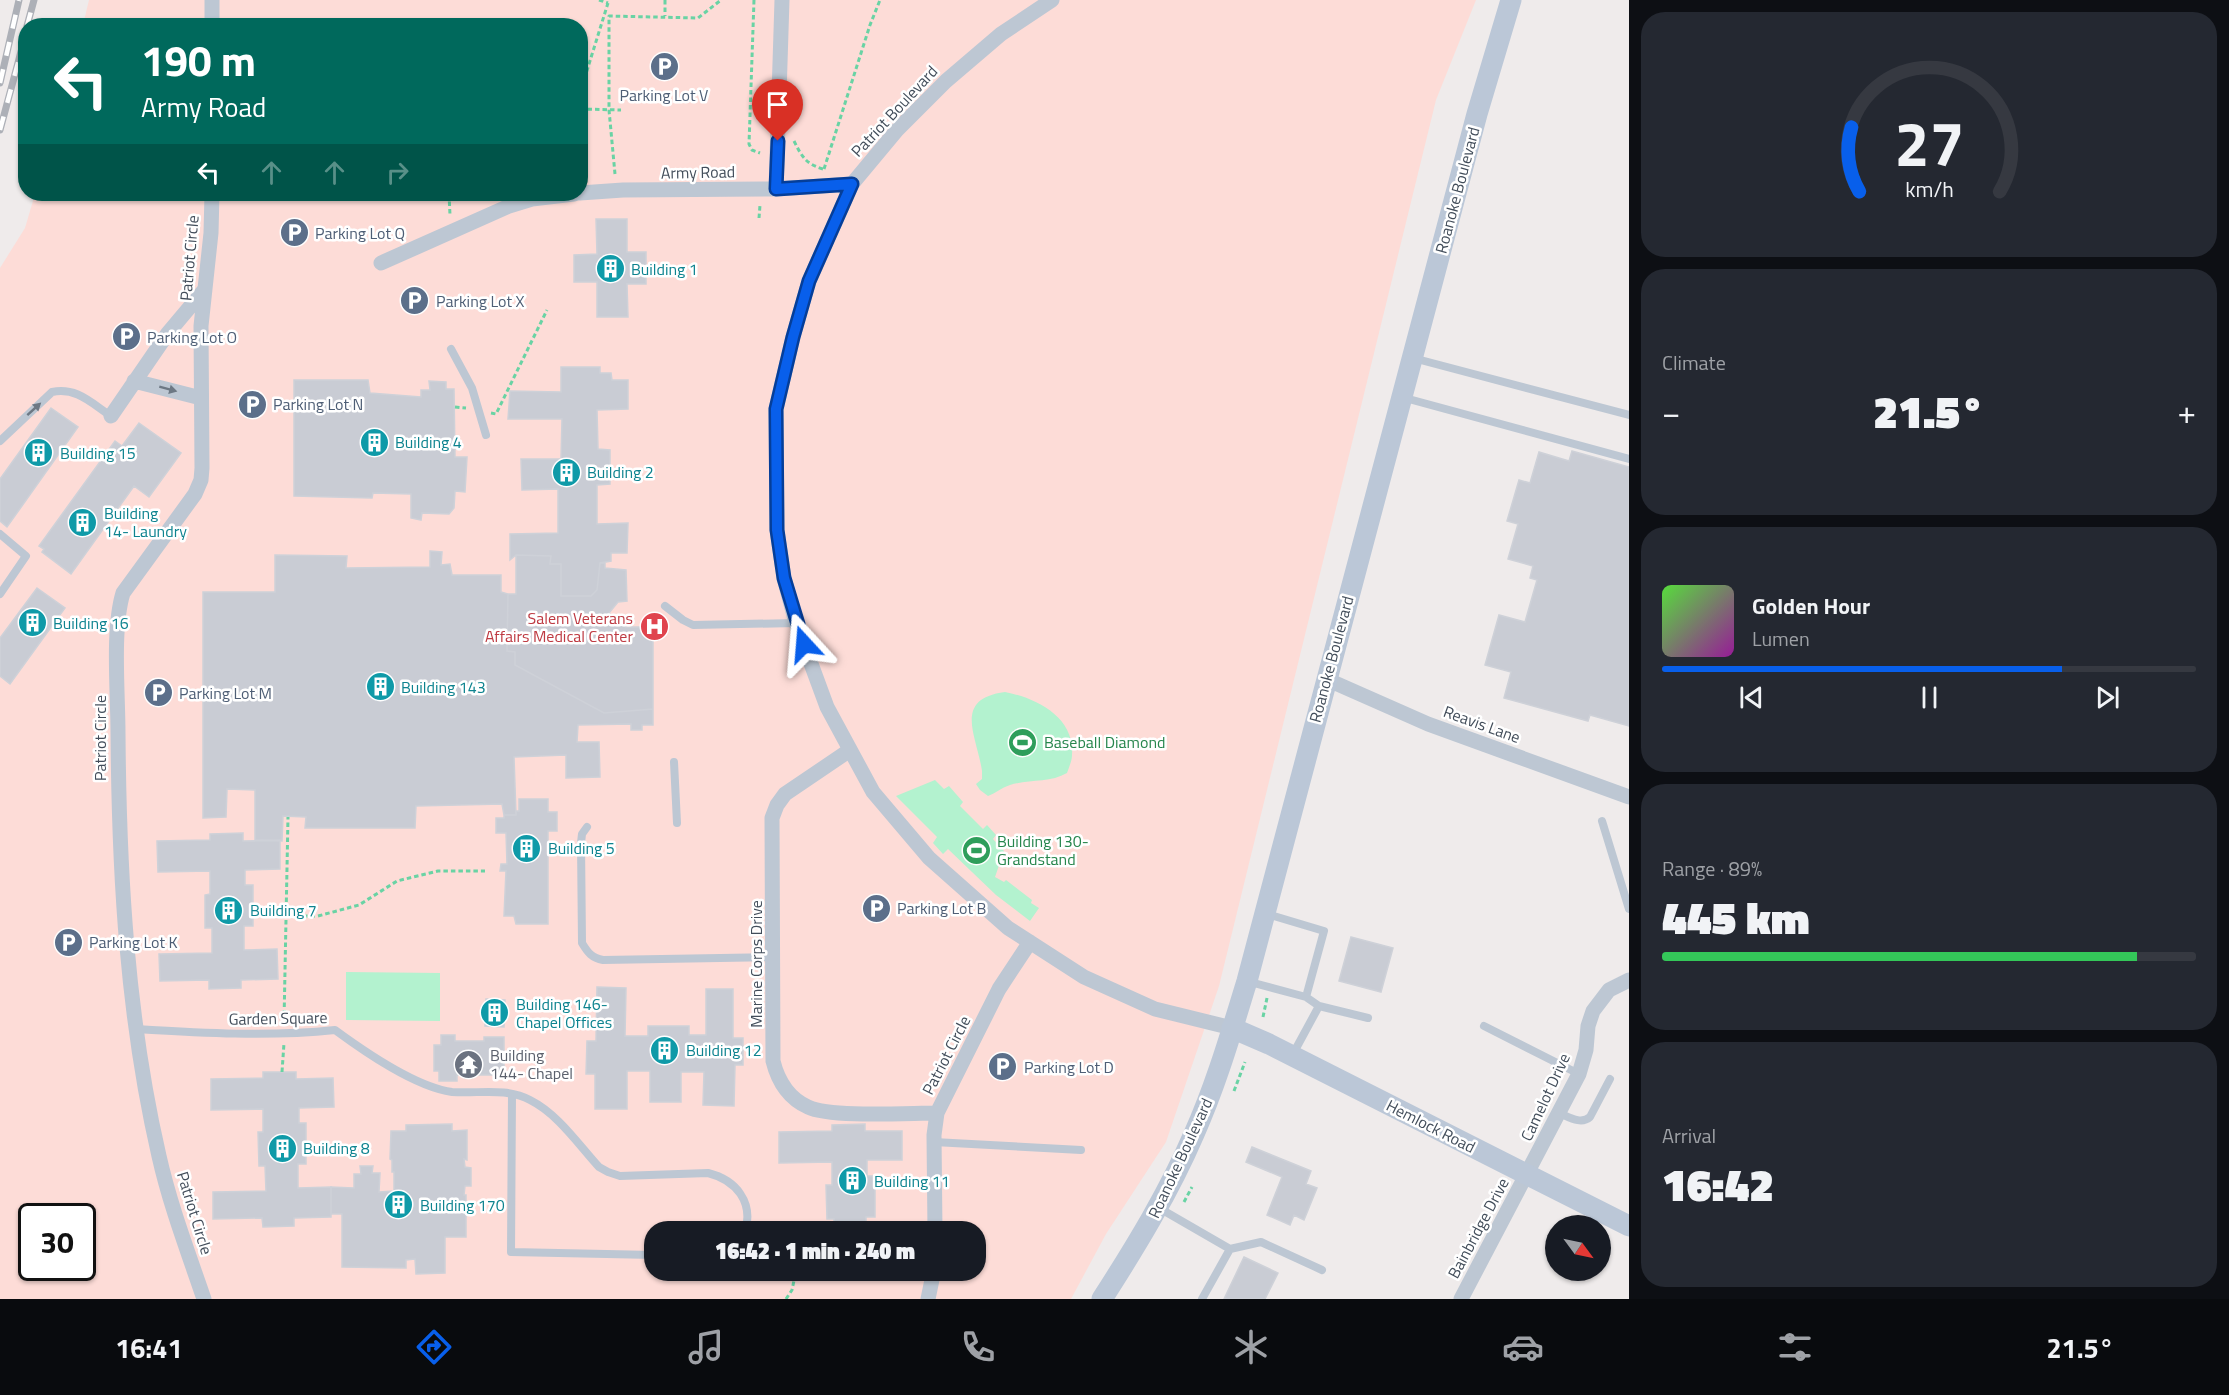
<!DOCTYPE html>
<html lang="en">
<head>
<meta charset="utf-8">
<style>
	:root { --surface:#171b24; --page:#242831; --text:#f1f3f6; --muted:#9ea1a6; --line:#363941; --accent:#085feb }
	body { margin:0; font-family:"Titillium Web",sans-serif; background:var(--page); color:var(--text); height:100vh; display:flex; flex-direction:column; font-size:22px; white-space:nowrap }
	* { box-sizing:border-box; margin:0 }
	p { font-size:20px; color:var(--muted) }
	.icon { flex:none; width:33px; height:33px; fill:none; stroke:currentColor; stroke-width:2; stroke-linecap:round; stroke-linejoin:round }
	.map { position:relative; flex:1; overflow:hidden }
	.panel { display:flex; flex-direction:column; gap:12px; padding:12px; background:#0d0f14; width:600px }
	.panel>* { flex:none }
	.guide { position:absolute; left:18px; top:18px; width:570px; height:183px; border-radius:24px; box-shadow:0 2px 4px #0004; background:#00695c; color:#fff; overflow:hidden }
	.needle { width:39px; rotate:123deg }
	.tools { position:absolute; left:1545px; top:1215px; display:grid; gap:12px }
	.tools a { display:grid; place-items:center; width:66px; height:66px; border-radius:50%; background:var(--surface); box-shadow:0 2px 4px #0004; font-size:30px }
	.speed { position:absolute; left:18px; top:1203px; display:flex; gap:12px; font-size:30px; font-weight:700; text-align:center }
	.speed>* { display:grid; place-content:center; width:78px; height:78px; border-radius:50%; background:var(--surface); box-shadow:0 2px 4px #0004; line-height:1 }
	.speed .limit { border:3px solid #111; border-radius:9px; background:#fff; color:#111 }
	.pin { position:absolute; display:grid; place-items:center; width:51px; height:51px; color:#fff; margin:-62px -26px; border-radius:50% 50% 50% 0; rotate:-45deg; box-shadow:0 0 6px #0007 }
	.pin .icon { rotate:45deg }
	.me { position:absolute; width:66px; margin:-33px; rotate:341deg; stroke-linejoin:round; filter:drop-shadow(0 0 4px #0008) }
	.turn { display:flex; align-items:center; gap:21px; height:126px; padding:0 24px; font-size:27px }
	.turn .icon { width:78px; height:78px; stroke-width:2.5 }
	.turn b { display:block; font-size:42px; line-height:51px }
	.lanes { display:flex; align-items:center; height:57px; padding:0 24px; background:#0003; justify-content:center; gap:30px; direction:ltr }
	.lanes .off { opacity:.35 }
	.big { font-size:45px; font-weight:800; line-height:1.1 }
	.panel .tile { flex:1; display:flex; flex-direction:column; justify-content:center; gap:9px; min-width:0; padding:0 21px; border-radius:24px; background:var(--page) }
	.panel .dial { align-items:center; gap:0 }
	.dial svg { height:156px; overflow:visible; fill:none; stroke:var(--line); stroke-width:7; stroke-linecap:round; text-anchor:middle }
	.dial text { fill:var(--text); stroke:none }
	.song { display:flex; align-items:center; gap:18px }
	.cover { width:72px; height:72px; border-radius:9px; background:linear-gradient(135deg,hsl(110 70% 55%),hsl(300 70% 35%)) }
	.played { height:6px; border-radius:3px; background:linear-gradient(90deg,var(--accent) 75%,var(--line) 75%) }
	.keys { display:flex; justify-content:space-around; direction:ltr }
	.heat { display:flex; justify-content:space-between; align-items:center; font-size:33px; direction:ltr }
	.charge { height:9px; border-radius:4px; background:linear-gradient(90deg,#34c759 89%,var(--line) 0) }
	.trip { position:absolute; left:644px; top:1221px; width:342px; height:60px; border-radius:24px; background:var(--surface); box-shadow:0 2px 4px #0004; font-weight:800; line-height:60px; text-align:center }
	.tabs { display:flex; height:96px; justify-content:space-around; align-items:center; background:#090b0e; color:var(--muted) }
	.tabs .icon { width:42px; height:42px }
	.tabs .selected { color:var(--accent) }
	.tabs b { font-size:27px; color:var(--text) }
	main { display:flex; flex:1; min-height:0 }
	.map>svg:first-child { display:block }
	.medical { fill:#fddcd7; fill-rule:evenodd }
	.pitch { fill:#b3f2cf }
	.building { fill:#c9ccd4; stroke:#ced1d8; stroke-width:1.5 }
	.lines { fill:none; stroke-linecap:round; stroke-linejoin:round }
	.path { stroke:#69d3a4; stroke-width:3; stroke-dasharray:4.5 3; stroke-linecap:butt }
	.lane { stroke:#bdc7d3; stroke-width:8 }
	.street { stroke:#bdc7d3; stroke-width:15 }
	.secondary { stroke:#bbc7d7; stroke-width:21 }
	.rail-casing { stroke:#adb0b7; stroke-width:7 }
	.rail { stroke:#fff; stroke-width:4.5; stroke-dasharray:14; stroke-linecap:butt }
	.oneway { fill:#6d7884 }
	.route-casing { stroke:#053e99; stroke-width:15 }
	.route { stroke:#085feb; stroke-width:10 }
	.labels { text-anchor:middle; stroke-width:5; stroke-linejoin:round; paint-order:stroke }
	.service-label { font-size:16px; fill:#4e5e75; stroke:#fff; text-anchor:start }
	.street-label { font-size:16px; fill:#424d5a; stroke:#fff }
	.culture-label { font-size:16px; fill:#0d838f; stroke:#fff; text-anchor:start }
	.health-label { font-size:16px; fill:#be3a42; stroke:#fff; text-anchor:end }
	.leisure-label { font-size:16px; fill:#27864d; stroke:#fff; text-anchor:start }
	.worship-label { font-size:16px; fill:#5b616d; stroke:#fff; text-anchor:start }
</style>
</head>
<body>
<main>
<div class="map">
<svg width="1629" height="1299" viewBox="0 0 1629 1299">
	<rect width="100%" height="100%" fill="#efebeb"/>
	<path class="medical" d="M89 0H1476L1436 100 1219 986 1166 1142 1106 1234 1071 1299H0V268L25 228 35 194H580V26L83 25ZM32 1216H82V1268H32ZM654 1232H975V1270H654Z"/>
	<path class="pitch" d="M1005 692C1036 698 1075 717 1072 755 1072 761 1069 767 1067 773 1050 783 1029 779 1010 785 1001 788 996 793 988 796L980 790 976 784 982 779V771C977 736 952 699 1005 692Z
		M935 780 944 789 949 786 963 802 960 806 983 829 987 825 996 835 993 839 1004 851 995 877 1004 882 1006 880 1032 900 1031 903 1039 908 1030 921 996 895 948 849 943 854 933 843 937 837 896 796Z
		M346 972 440 973V1021L346 1020Z"/>
	<path class="building" d="M596 219H627V252H646V284H627L628 317H597V282H574V255L597 254Z
		M561 367H600V373H611L612 380H628V409L597 410 598 449 610 450V484L597 485V524L628 523 627 553H611V561L600 563 597 590 591 596H561V564H550L551 556 516 555 510 560V534L558 533V489L522 490 521 459H561L562 419H508L510 391 561 392Z
		M294 380H368L370 393 421 397V390H430L429 381 446 382V389H454L455 457H467L465 492 455 491 454 508 449 514 422 513 421 520 411 518V494L373 493 372 498 294 496Z
		M51 408 78 427 7 527 0 521V479Z
		M139 423 181 453 149 497 134 486 71 574 42 552 44 549 39 546 115 441 122 446Z
		M1572 451 1629 467V726L1590 715 1588 721 1504 698 1511 672 1485 665 1499 615 1525 622 1537 580 1530 578 1533 566 1508 559 1518 524 1507 521 1519 480 1530 483 1539 452 1569 461Z
		M430 551 442 552 441 565 450 564 452 575H501V592L508 594 507 651 515 652V665L604 713 653 709V725H642V730H631V724L578 725 577 742H599L600 777 566 778V755L514 757 516 815H504L502 804 416 806 415 828H305L306 817 283 816 282 841 255 840V790L227 789 226 817 203 818V592H275V555L347 556 346 568 430 567Z
		M516 555 551 556 550 564H561V596H591L597 590 600 563H605V568L626 570 627 601 618 602 609 613 626 627H653V709L604 713 515 665V652L507 651 508 594H516Z
		M37 588 65 608 10 684 0 676V638Z
		M519 799H548V812H557V831H548V924H516L514 916H504L506 871H500L501 864H507L506 833H496V818H504V815H516V811H519Z
		M243 833V841L280 840V869L245 870V885H253V926H244V950L277 949 278 979 241 980V988L209 989V980L160 981 159 954 212 953V928H205V895L210 894V871L158 872 157 841 210 840V834Z
		M1351 937 1393 948 1381 992 1339 981Z
		M597 987 626 988 625 1036H648V1026H689V1035H706V989H733V1038H743V1065H735L734 1106 703 1105 704 1072H681V1102H650V1071H627V1109H595V1074H586L587 1041H596Z
		M486 999 505 1000 504 1027 485 1026Z
		M441 1035H455V1041H484V1037H504V1075H457V1081H439V1071H434V1045H441Z
		M263 1072H296V1079L333 1078 334 1107 299 1108V1123H306V1164H298V1188L331 1187V1217L294 1218V1226L263 1227 262 1218 213 1219V1192L266 1191 265 1166H259L258 1132H263V1109L211 1110V1079L263 1078Z
		M452 1124V1131L467 1130V1160L464 1159 465 1167 471 1168V1186H465L464 1195H466V1237H445V1273L416 1274 415 1259 406 1260V1268L342 1267V1214H331V1187L354 1188V1174H361L360 1166H373L372 1173H380L379 1192 394 1191V1172H392V1160L390 1159 391 1131H406V1125Z
		M865 1124V1131H902V1160H867V1176H875V1217H866V1232H834V1219H827L826 1185H832V1162L779 1163V1132L832 1131V1125Z
		M1252 1147 1311 1171 1306 1184 1317 1188 1304 1220 1294 1215 1290 1225 1267 1215 1282 1177 1246 1162Z
		M1244 1257 1278 1273 1265 1299H1224Z
		M781 1270H868L862 1271 863 1279H831V1271Z"/>
	<g class="lines">
		<path class="path" d="M599 0 608 3
			M665 0V16
			M754 0 749 144 752 150 760 153
			M580 93 608 3
			M580 109 621 110
			M794 141C802 157 806 164 823 169
			M824 169 870 25 880 0
			M615 174 609 110V16L698 18 721 0
			M449 194 450 215
			M759 218 760 205
			M455 407 466 408
			M491 413 496 414 547 310
			M288 916H318L359 905 397 881 438 871H485
			M1263 1017 1267 998
			M284 1022 288 817
			M282 1072 284 1043
			M1234 1091 1245 1062
			M1184 1202 1192 1187
			M786 1299 792 1290 796 1271"/>
		<path class="lane" d="M451 349 472 388 486 435
			M1413 358 1629 415
			M1405 398 1629 459
			M0 441 52 392C77 387 91 403 111 416
			M0 534 26 556 0 594
			M665 606 683 620 693 625 796 623
			M674 762 677 823
			M1602 821 1629 909
			M587 827 582 834 581 843 582 943C588 953 592 958 603 960L774 957
			M1267 914 1324 931 1306 997
			M1250 982 1306 997 1319 1006 1293 1054
			M1319 1006 1368 1018
			M1484 1026 1579 1074
			M136 1029C202 1033 269 1037 335 1030 365 1052 415 1087 452 1092 479 1094 505 1087 530 1100 558 1114 578 1144 599 1167L608 1172 620 1176 708 1173C736 1180 754 1202 745 1232
			M512 1094 511 1252 654 1255
			M1559 1113C1569 1117 1581 1125 1590 1117L1610 1079
			M934 1142 1081 1150
			M1159 1208 1230 1249 1202 1299
			M1230 1249 1261 1242 1322 1270"/>
		<path class="street" d="M212 0V26
			M1052 0 1001 34 946 81 897 130 852 184 809 281 793 337 776 409 777 530 784 578 796 623 827 707 873 792 929 858 1008 928 1084 977 1155 1009 1232 1028
			M776 189 782 0
			M580 193 623 190 776 189 852 184
			M381 263 509 206 532 199 574 194
			M134 381 201 398
			M111 416 168 333 205 289
			M1326 679 1428 724 1629 797
			M850 750 785 794 777 805 772 818 773 1061C778 1081 788 1098 808 1107 831 1118 908 1113 937 1113
			M935 1232 934 1135 937 1113 999 989 1030 942
			M204 1299C188 1252 170 1205 159 1156 127 1017 119 875 118 733 118 693 112 629 123 593L195 494 201 480 202 468 201 326 211 233 212 194
			M928 1299 934 1270
			M1461 1299 1579 1074 1586 1050 1588 1026 1593 1011 1609 990 1629 980"/>
		<path class="secondary" d="M1232 1028 1269 1044 1629 1226
			M1102 1299C1136 1246 1169 1192 1194 1134 1216 1085 1231 1033 1247 981L1477 114 1511 0"/>
		<defs>
			<path id="rail" d="M27 26 34 0
				M0 83 19 0
				M0 130 26 33"/>
		</defs>
		<use href="#rail" class="rail-casing"/>
		<use href="#rail" class="rail"/>
	</g>
	<defs><path id="oneway-solid" d="M-6-.8H1V-3.2L6.5 0L1 3.2V.8H-6Z" transform="scale(1.5)"/></defs>
	<g class="oneway">
		<use href="#oneway-solid" transform="translate(168 389) rotate(15)"/>
		<use href="#oneway-solid" transform="translate(34 409) rotate(-42)"/>
	</g>
	<g class="lines">
		<defs>
			<path id="route" d="M778 141 776 189 852 184 809 281 793 337 776 409 777 530 784 578 804 644"/>
		</defs>
		<use href="#route" class="route-casing"/>
		<use href="#route" class="route"/>
	</g>
	<defs>
		<symbol id="parking-disc" viewBox="-11 -11 22 22"><circle r="9.5" fill="#5c6f8a" stroke="#fff"/><path d="M-3.5-5.5H1a3.5 3.5 0 0 1 0 7H-1V5.5H-3.5ZM-1-3.4V-.6H.8a1.4 1.4 0 0 0 0-2.8Z" fill="#fff"/></symbol>
		<symbol id="building-disc" viewBox="-11 -11 22 22"><circle r="9.5" fill="#0f9aa8" stroke="#fff"/><path d="M-4-6H4V6H1V3H-1V6H-4ZM-2.5-4.3h1.7v1.8h-1.7ZM.8-4.3h1.7v1.8H.8ZM-2.5-1h1.7V.8h-1.7ZM.8-1h1.7V.8H.8Z" fill="#fff"/></symbol>
		<symbol id="hospital-disc" viewBox="-11 -11 22 22"><circle r="9.5" fill="#e0444e" stroke="#fff"/><path d="M-5-5h3v3.5h4V-5h3V5h-3V1.5h-4V5h-3Z" fill="#fff"/></symbol>
		<symbol id="stadium-disc" viewBox="-11 -11 22 22"><circle r="9.5" fill="#2e9e5b" stroke="#fff"/><path d="M0-5a6.5 5 0 1 0 0 10a6.5 5 0 1 0 0-10ZM-3.5-1.8h7v3.6h-7Z" fill="#fff"/></symbol>
		<symbol id="temple-disc" viewBox="-11 -11 22 22"><circle r="9.5" fill="#6b7280" stroke="#fff"/><path d="M0-6L5-2H3V0L6.5 2.5H4V6H1.5V3h-3V6H-4V2.5H-6.5L-3 0V-2H-5Z" fill="#fff"/></symbol>
	</defs>
	<g fill-rule="evenodd">
		<use href="#parking-disc" x="648" y="50" width="33" height="33"/>
		<use href="#parking-disc" x="278" y="216" width="33" height="33"/>
		<use href="#building-disc" x="594" y="252" width="33" height="33"/>
		<use href="#parking-disc" x="398" y="284" width="33" height="33"/>
		<use href="#parking-disc" x="110" y="320" width="33" height="33"/>
		<use href="#parking-disc" x="236" y="388" width="33" height="33"/>
		<use href="#building-disc" x="358" y="426" width="33" height="33"/>
		<use href="#building-disc" x="22" y="436" width="33" height="33"/>
		<use href="#building-disc" x="550" y="456" width="33" height="33"/>
		<use href="#building-disc" x="66" y="506" width="33" height="33"/>
		<use href="#building-disc" x="16" y="606" width="33" height="33"/>
		<use href="#hospital-disc" x="638" y="610" width="33" height="33"/>
		<use href="#building-disc" x="364" y="670" width="33" height="33"/>
		<use href="#parking-disc" x="142" y="676" width="33" height="33"/>
		<use href="#stadium-disc" x="1006" y="726" width="33" height="33"/>
		<use href="#building-disc" x="510" y="832" width="33" height="33"/>
		<use href="#stadium-disc" x="960" y="834" width="33" height="33"/>
		<use href="#parking-disc" x="860" y="892" width="33" height="33"/>
		<use href="#building-disc" x="212" y="894" width="33" height="33"/>
		<use href="#parking-disc" x="52" y="926" width="33" height="33"/>
		<use href="#building-disc" x="478" y="996" width="33" height="33"/>
		<use href="#building-disc" x="648" y="1034" width="33" height="33"/>
		<use href="#temple-disc" x="452" y="1048" width="33" height="33"/>
		<use href="#parking-disc" x="986" y="1050" width="33" height="33"/>
		<use href="#building-disc" x="266" y="1132" width="33" height="33"/>
		<use href="#building-disc" x="836" y="1164" width="33" height="33"/>
		<use href="#building-disc" x="382" y="1188" width="33" height="33"/>
	</g>
	<g class="labels">
		<g class="service-label">
			<text x="664" y="101" text-anchor="middle">Parking Lot V</text>
			<text x="315" y="239">Parking Lot Q</text>
			<text x="436" y="307">Parking Lot X</text>
			<text x="147" y="343">Parking Lot O</text>
			<text x="273" y="410">Parking Lot N</text>
			<text x="179" y="699">Parking Lot M</text>
			<text x="897" y="914">Parking Lot B</text>
			<text x="89" y="948">Parking Lot K</text>
			<text x="1024" y="1073">Parking Lot D</text>
		</g>
		<g class="street-label">
			<text transform="translate(894 111) rotate(-47)" y="6">Patriot Boulevard</text>
			<text transform="translate(698 172) rotate(-1)" y="6">Army Road</text>
			<text transform="translate(1457 190) rotate(-75)" y="6">Roanoke Boulevard</text>
			<text transform="translate(189 258) rotate(-85)" y="6">Patriot Circle</text>
			<text transform="translate(1331 659) rotate(-75)" y="6">Roanoke Boulevard</text>
			<text transform="translate(1482 724) rotate(20)" y="6">Reavis Lane</text>
			<text transform="translate(100 738) rotate(-90)" y="6">Patriot Circle</text>
			<text transform="translate(756 964) rotate(-90)" y="6">Marine Corps Drive</text>
			<text transform="translate(278 1018) rotate(-1)" y="6">Garden Square</text>
			<text transform="translate(946 1055) rotate(-63)" y="6">Patriot Circle</text>
			<text transform="translate(1545 1097) rotate(-65)" y="6">Camelot Drive</text>
			<text transform="translate(1431 1126) rotate(27)" y="6">Hemlock Road</text>
			<text transform="translate(1180 1158) rotate(-65)" y="6">Roanoke Boulevard</text>
			<text transform="translate(195 1213) rotate(73)" y="6">Patriot Circle</text>
			<text transform="translate(1478 1228) rotate(-62)" y="6">Bainbridge Drive</text>
		</g>
		<g class="culture-label">
			<text x="631" y="275">Building 1</text>
			<text x="395" y="448">Building 4</text>
			<text x="60" y="459">Building 15</text>
			<text x="587" y="478">Building 2</text>
			<text x="104" y="519">Building<tspan x="104" dy="18">14- Laundry</tspan></text>
			<text x="53" y="629">Building 16</text>
			<text x="401" y="693">Building 143</text>
			<text x="548" y="854">Building 5</text>
			<text x="250" y="916">Building 7</text>
			<text x="516" y="1010">Building 146-<tspan x="516" dy="18">Chapel Offices</tspan></text>
			<text x="686" y="1056">Building 12</text>
			<text x="303" y="1154">Building 8</text>
			<text x="874" y="1187">Building 11</text>
			<text x="420" y="1211">Building 170</text>
		</g>
		<g class="health-label">
			<text x="633" y="624">Salem Veterans<tspan x="633" dy="18">Affairs Medical Center</tspan></text>
		</g>
		<g class="leisure-label">
			<text x="1044" y="748">Baseball Diamond</text>
			<text x="997" y="847">Building 130-<tspan x="997" dy="18">Grandstand</tspan></text>
		</g>
		<g class="worship-label">
			<text x="490" y="1061">Building<tspan x="490" dy="18">144- Chapel</tspan></text>
		</g>
	</g>
</svg>
<div class="tools">
<a><svg class="needle" viewBox="-14 -14 28 28"><path d="M0-13l5 13h-10z" fill="#e53935"/><path d="M0 13l5-13h-10z" fill="#9ea1a6"/></svg></a>
</div>
<div class="speed"><div class="limit">30</div></div>
<div class="pin" style="left:778px;top:141px;background:#d93025"><svg class="icon" aria-label="arrive" viewBox="0 0 24 24"><path d="M6 21V4h12l-3 4 3 4H6"/></svg></div>
<svg class="me" style="left:804px;top:644px" viewBox="-20 -20 40 40"><path d="M0-17L14 15 0 8-14 15z" fill="#085feb" stroke="#fff" stroke-width="4"/></svg>
<div class="trip">16:42 · 1 min · 240 m</div>
<div class="guide">
<div class="turn"><svg class="icon" aria-label="left" viewBox="0 0 24 24"><path d="M17 20v-9H6M10 6l-5 5 5 5"/></svg><div><b>190 m</b>Army Road</div></div>
<div class="lanes"><svg class="icon" aria-label="left" viewBox="0 0 24 24"><path d="M17 20v-9H6M10 6l-5 5 5 5"/></svg><svg class="icon off" aria-label="ahead" viewBox="0 0 24 24"><path d="M12 20V5M6 11l6-6 6 6"/></svg><svg class="icon off" aria-label="ahead" viewBox="0 0 24 24"><path d="M12 20V5M6 11l6-6 6 6"/></svg><svg class="icon off" aria-label="right" viewBox="0 0 24 24"><path d="M7 20v-9h11M14 6l5 5-5 5"/></svg></div>
</div>
</div>
<section class="panel">
<div class="tile dial"><svg viewBox="0 0 100 80">
<path d="M14 69A42 42 0 1 1 86 69"/>
<path d="M14 69A42 42 0 0 1 10 36" stroke="#085feb"/>
<text x="50" y="56" font-size="32" font-weight="700">27</text>
<text x="50" y="72" font-size="11">km/h</text>
</svg></div>
<div class="tile"><p>Climate</p>
<div class="heat"><a>−</a><b class="big">21.5°</b><a>+</a></div>
</div>
<div class="tile">
<div class="song"><i class="cover"></i><div><b>Golden Hour</b><p>Lumen</p></div></div>
<div class="played"></div>
<div class="keys"><svg class="icon" aria-label="previous" viewBox="0 0 24 24"><path d="M18 5L8 12l10 7zM5 5v14"/></svg><svg class="icon" aria-label="pause" viewBox="0 0 24 24"><path d="M8 5v14M16 5v14"/></svg><svg class="icon" aria-label="next" viewBox="0 0 24 24"><path d="M6 5l10 7-10 7zM19 5v14"/></svg></div>
</div>
<div class="tile"><p>Range · 89%</p><b class="big">445 km</b><div class="charge"></div></div>
<div class="tile"><p>Arrival</p><b class="big">16:42</b></div>
</section>
</main>
<nav class="tabs">
<b>16:41</b>
<svg class="icon selected" aria-label="directions" viewBox="0 0 24 24"><path d="M12 3l9 9-9 9-9-9zM9 14v-3h6M13 9l2 2-2 2"/></svg>
<svg class="icon" aria-label="music" viewBox="0 0 24 24"><path d="M9 18V5l10-2v13"/><circle cx="6" cy="18" r="3"/><circle cx="16" cy="16" r="3"/></svg>
<svg class="icon" aria-label="phone" viewBox="0 0 24 24"><path d="M5 4h4l2 5-3 2q2 4 5 5l2-3 5 2v4C11 20 4 13 5 4z"/></svg>
<svg class="icon" aria-label="climate" viewBox="0 0 24 24"><path d="M12 3v18M4 7l16 10M4 17L20 7"/></svg>
<svg class="icon" aria-label="car" viewBox="0 0 24 24"><path d="M5 17H2v-5l4-1 3-4h7l3 4 3 1v5h-3M9 17h6M6 11h13"/><circle cx="7" cy="17" r="2"/><circle cx="17" cy="17" r="2"/></svg>
<svg class="icon" aria-label="filters" viewBox="0 0 24 24"><path d="M4 7h16M4 17h16"/><circle cx="9" cy="7" r="2"/><circle cx="15" cy="17" r="2"/></svg>
<b>21.5°</b>
</nav>
</body>
</html>
